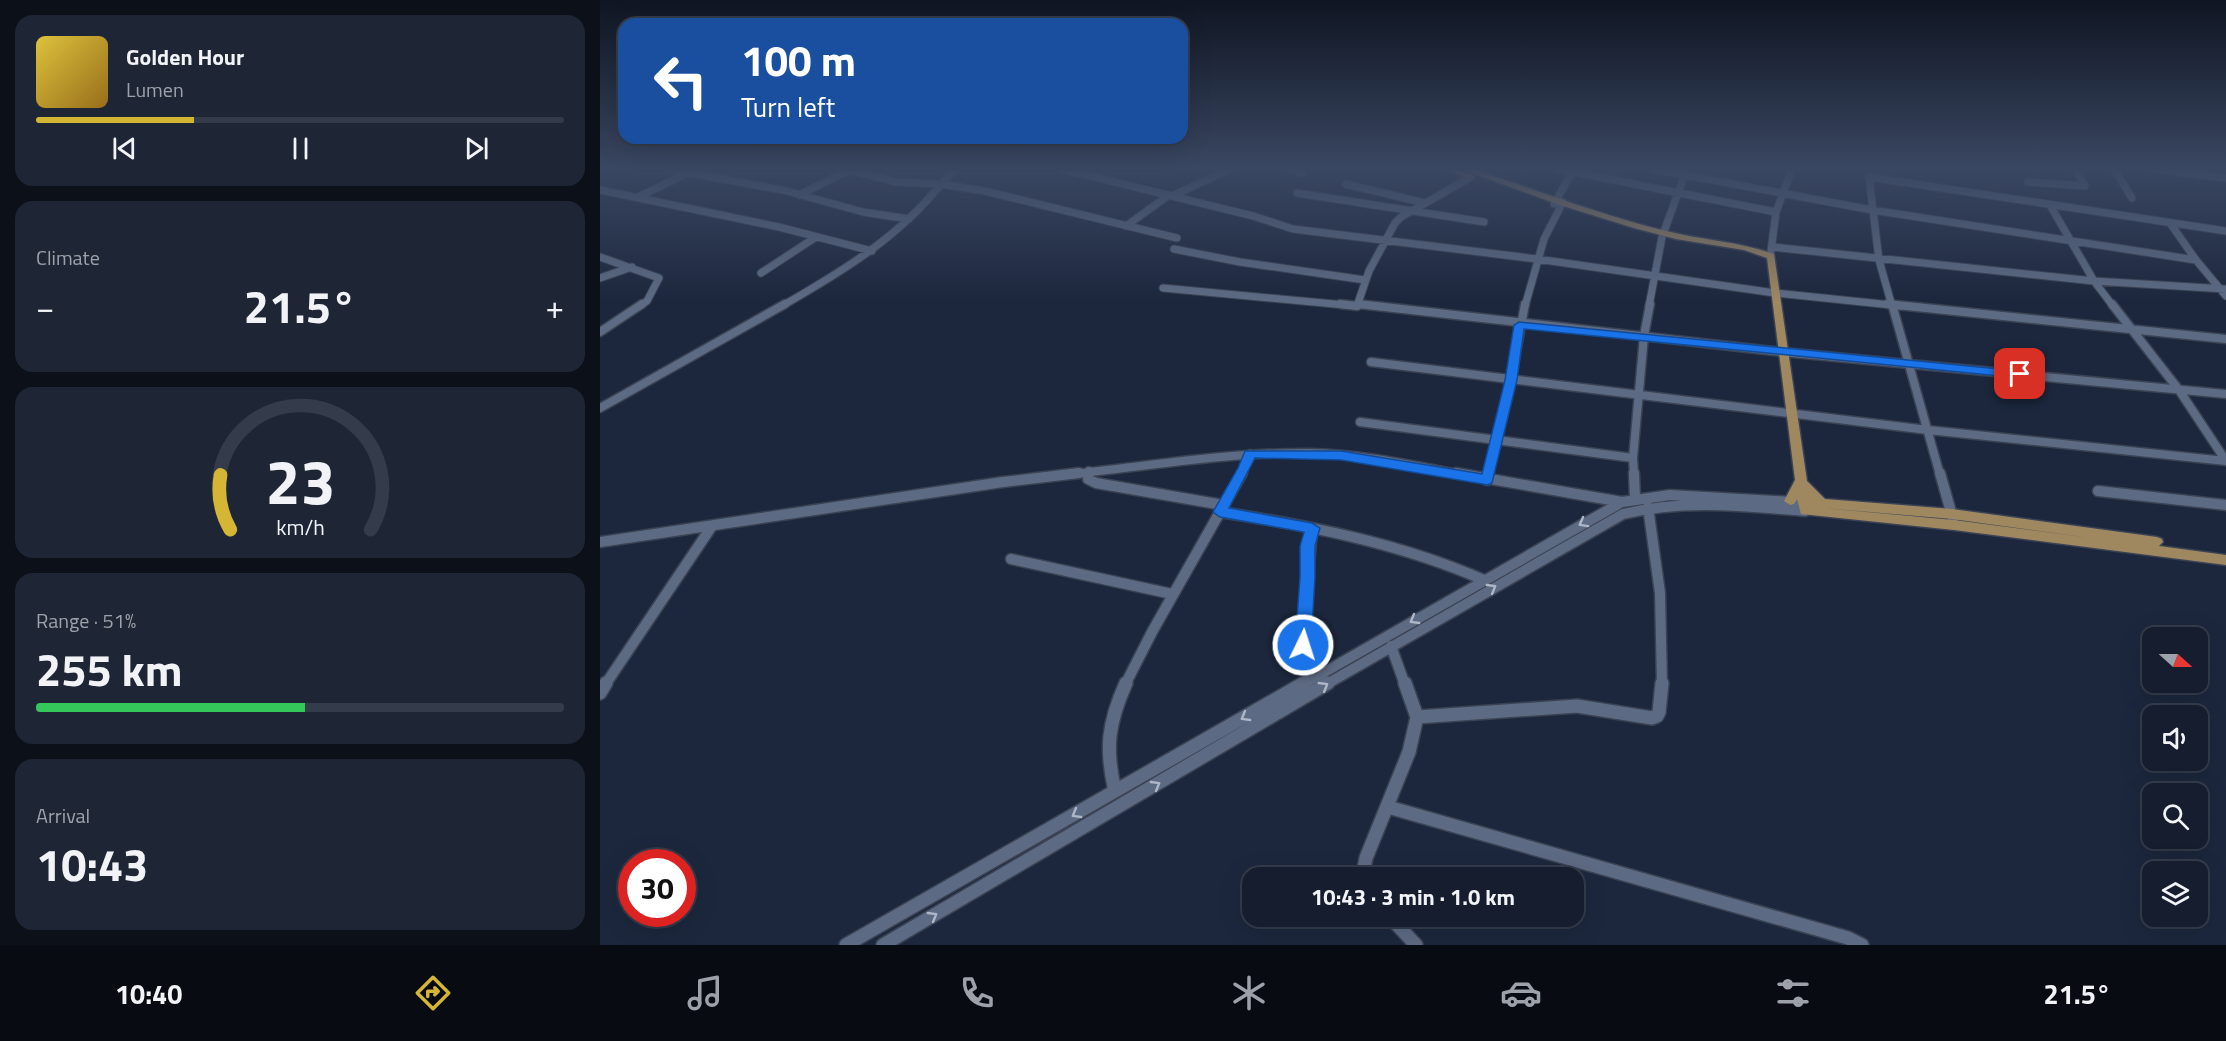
<!DOCTYPE html>
<html lang="en">
<head>
<meta charset="utf-8">
<style>
	:root { --surface:#151d2e; --page:#1e2636; --text:#f1f3f6; --muted:#9da2aa; --line:#343b4a; --accent:#d5b534 }
	body { margin:0; font-family:"Titillium Web",sans-serif; background:var(--page); color:var(--text); height:100vh; display:flex; flex-direction:column; font-size:22px; white-space:nowrap }
	* { box-sizing:border-box; margin:0 }
	p { font-size:20px; color:var(--muted) }
	.icon { flex:none; width:33px; height:33px; fill:none; stroke:currentColor; stroke-width:2; stroke-linecap:round; stroke-linejoin:round }
	.map { position:relative; flex:1; overflow:hidden }
	.sheet { display:flex; flex-direction:column; gap:15px; padding:15px; background:#0c1019; width:600px }
	.sheet>* { flex:none }
	.top-card { position:absolute; left:18px; top:18px; width:570px; height:126px; border-radius:18px; box-shadow:0 6px 24px #0002,0 0 0 2px var(--line); background:#1a4fa0; color:#fff; overflow:hidden }
	.needle { width:39px; rotate:111deg }
	.fabs { position:absolute; left:1542px; top:627px; display:grid; gap:12px }
	.fabs a { display:grid; place-items:center; width:66px; height:66px; border-radius:12px; background:var(--surface); box-shadow:0 6px 24px #0002,0 0 0 2px var(--line); font-size:30px }
	.speed { position:absolute; left:18px; top:849px; display:flex; gap:12px; font-size:30px; font-weight:700; text-align:center }
	.speed>* { display:grid; place-content:center; width:78px; height:78px; border-radius:50%; background:var(--surface); box-shadow:0 6px 24px #0002,0 0 0 2px var(--line); line-height:1 }
	.speed .limit { border:9px solid #d22; background:#fff; color:#111 }
	.pin { position:absolute; display:grid; place-items:center; width:51px; height:51px; color:#fff; margin:-26px; border-radius:12px; box-shadow:0 3px 9px #0006 }
	.me { position:absolute; width:66px; margin:-33px; rotate:4deg; stroke-linejoin:round; filter:drop-shadow(0 0 4px #0008) }
	.turn { display:flex; align-items:center; gap:21px; height:126px; padding:0 24px; font-size:27px }
	.turn .icon { width:78px; height:78px; stroke-width:2.5 }
	.turn b { display:block; font-size:42px; line-height:51px }
	.big { font-size:45px; font-weight:700; line-height:1.1 }
	.sheet .widget { flex:1; display:flex; flex-direction:column; justify-content:center; gap:9px; min-width:0; padding:0 21px; border-radius:18px; background:var(--page) }
	.sheet .dial { align-items:center; gap:0 }
	.dial svg { height:156px; overflow:visible; fill:none; stroke:var(--line); stroke-width:7; stroke-linecap:round; text-anchor:middle }
	.dial text { fill:var(--text); stroke:none }
	.song { display:flex; align-items:center; gap:18px }
	.cover { width:72px; height:72px; border-radius:9px; background:linear-gradient(135deg,hsl(50 70% 55%),hsl(40 70% 35%)) }
	.played { height:6px; border-radius:3px; background:linear-gradient(90deg,var(--accent) 30%,var(--line) 30%) }
	.keys { display:flex; justify-content:space-around; direction:ltr }
	.heat { display:flex; justify-content:space-between; align-items:center; font-size:33px; direction:ltr }
	.charge { height:9px; border-radius:4px; background:linear-gradient(90deg,#34c759 51%,var(--line) 0) }
	.trip { position:absolute; left:642px; top:867px; width:342px; height:60px; border-radius:18px; background:var(--surface); box-shadow:0 6px 24px #0002,0 0 0 2px var(--line); font-weight:700; line-height:60px; text-align:center }
	.tab-bar { display:flex; height:96px; justify-content:space-around; align-items:center; background:#080c12; color:var(--muted) }
	.tab-bar .icon { width:42px; height:42px }
	.tab-bar .current { color:var(--accent) }
	.tab-bar b { font-size:27px; color:var(--text) }
	main { display:flex; flex:1; min-height:0 }
	.map>svg:first-child { display:block }
	.lines { fill:none; stroke-linecap:round; stroke-linejoin:round }
	.minor-far3-casing { stroke:#3a4253; stroke-width:9 }
	.minor-far2-casing { stroke:#3a4253; stroke-width:11 }
	.minor-far1-casing { stroke:#3a4253; stroke-width:13 }
	.minor-casing { stroke:#3a4253; stroke-width:16 }
	.major-casing { stroke:#3a4253; stroke-width:3 }
	.minor-far3 { stroke:#5d6a83; stroke-width:7 }
	.minor-far2 { stroke:#5d6a83; stroke-width:8 }
	.minor-far1 { stroke:#5d6a83; stroke-width:10 }
	.minor { stroke:#5d6a83; stroke-width:13 }
	.major { fill:#9f8760; fill-rule:evenodd }
	.oneway { stroke:#aeb6c7 }
	.route { fill:#1a73e8; stroke:#114b97; stroke-width:1.5 }
</style>
</head>
<body>
<main>
<section class="sheet">
<div class="widget">
<div class="song"><i class="cover"></i><div><b>Golden Hour</b><p>Lumen</p></div></div>
<div class="played"></div>
<div class="keys"><svg class="icon" aria-label="previous" viewBox="0 0 24 24"><path d="M18 5L8 12l10 7zM5 5v14"/></svg><svg class="icon" aria-label="pause" viewBox="0 0 24 24"><path d="M8 5v14M16 5v14"/></svg><svg class="icon" aria-label="next" viewBox="0 0 24 24"><path d="M6 5l10 7-10 7zM19 5v14"/></svg></div>
</div>
<div class="widget"><p>Climate</p>
<div class="heat"><a>−</a><b class="big">21.5°</b><a>+</a></div>
</div>
<div class="widget dial"><svg viewBox="0 0 100 80">
<path d="M14 69A42 42 0 1 1 86 69"/>
<path d="M14 69A42 42 0 0 1 9 41" stroke="#d5b534"/>
<text x="50" y="56" font-size="32" font-weight="700">23</text>
<text x="50" y="72" font-size="11">km/h</text>
</svg></div>
<div class="widget"><p>Range · 51%</p><b class="big">255 km</b><div class="charge"></div></div>
<div class="widget"><p>Arrival</p><b class="big">10:43</b></div>
</section>
<div class="map">
<svg width="1626" height="945" viewBox="0 0 1626 945">
	<rect width="100%" height="100%" fill="#1c273d"/>
	<g class="lines">
		<defs>
			<path id="minor-far3" d="M67 169 183 190 263 212 309 219
				M462 169 653 216 693 229 937 259 1175 293 1301 306
				M688 169 703 173
				M958 169 1176 212
				M1053 169 1272 210 1596 260
				M1514 169 1532 198
				M1554 169 1626 178
				M1428 182 1485 186 1475 169
				M341 184 385 191 577 238
				M341 184 356 169
				M746 184 825 203
				M0 190 179 227 272 251
				M697 193 884 222
				M199 195 249 170
				M572 196 630 169
				M38 197 96 169
				M954 204 974 169
				M1450 205 1494 281 1513 306
				M1570 223 1596 260 1626 296
				M526 226 569 195
				M1172 247 1494 281 1626 289
				M574 249 640 262 765 280
				M1171 251 1176 212 1192 169
				M0 257 59 278 47 301 40 306
				M161 273 216 237
				M0 278 32 267
				M563 288 756 306
				M182 306C241 272 298 238 341 184L296 182 247 169
				M757 306 769 271 795 223 801 217 871 177
				M925 306 944 239 963 202
				M1049 306 1062 237 1086 171
				M1292 306 1279 260 1269 177 1626 231"/>
			<path id="minor-far2" d="M740 304 757 306
				M758 304 1182 352 1626 394
				M1287 304 1626 339
				M1292 304 1340 475
				M1512 304 1579 390 1626 461
				M0 332 42 304
				M771 362 1328 430 1626 461
				M0 408 185 304
				M760 422 1033 458
				M466 475C547 466 629 452 711 453 763 454 815 466 865 475
				M489 475V471
				M641 475 650 454
				M888 475 911 380 925 304
				M1034 475 1033 458 1044 336 1050 304"/>
			<path id="minor-far1" d="M489 473 488 479 496 483 623 505
				M856 473 1022 502
				M1034 473 1035 499
				M1340 473 1353 519
				M887 480 889 473
				M1498 491 1626 505
				M1048 507 1060 593 1062 685
				M621 510 642 473
				M0 542 403 482 479 473
				M411 559 572 594
				M791 646 805 685
				M708 680 703 643 712 528
				M5 685 112 526
				M525 685 552 632 620 512C711 526 799 543 884 580
				M702 685 1022 502 1070 495 1195 502
				M725 685 1023 514C1084 499 1143 506 1205 511"/>
			<path id="minor" d="M0 693 6 683
				M817 717 977 706 1052 718 1057 716 1059 712 1062 683
				M515 791C505 749 508 723 526 683
				M788 807 1248 938 1262 945
				M762 878 766 858 809 752 817 717 805 683
				M789 916 816 945
				M246 945 704 683
				M283 945 728 683"/>
			<path id="major" d="M845 169H857L875 177 868 179Z
				M861 169H873C936 190 998 214 1062 230 1099 240 1138 241 1174 254L1207 481 1225 499 1352 509 1557 537 1562 539 1563 542 1559 546 1626 555V565L1354 530 1201 514 1197 499 1194 504 1190 505 1184 501 1195 480 1167 258 1144 250 1076 239 1034 228 960 205ZM1223 508 1352 519 1491 538 1354 520Z"/>
		</defs>
		<use href="#minor-far3" class="minor-far3-casing"/>
		<use href="#minor-far2" class="minor-far2-casing"/>
		<use href="#minor-far1" class="minor-far1-casing"/>
		<use href="#minor" class="minor-casing"/>
		<use href="#major" class="major-casing"/>
		<use href="#minor-far3" class="minor-far3"/>
		<use href="#minor-far2" class="minor-far2"/>
		<use href="#minor-far1" class="minor-far1"/>
		<use href="#minor" class="minor"/>
		<use href="#major" class="major"/>
	</g>
	<defs><path id="oneway-chevron" d="M-2-3.5L2.5 0L-2 3.5" fill="none" stroke-width="1.6" stroke-linecap="round" stroke-linejoin="round" transform="scale(1.5)"/></defs>
	<g class="oneway">
		<use href="#oneway-chevron" transform="translate(983 523) rotate(151)"/>
		<use href="#oneway-chevron" transform="translate(892 588) rotate(-30)"/>
		<use href="#oneway-chevron" transform="translate(814 620) rotate(150)"/>
		<use href="#oneway-chevron" transform="translate(724 686) rotate(-31)"/>
		<use href="#oneway-chevron" transform="translate(645 717) rotate(150)"/>
		<use href="#oneway-chevron" transform="translate(556 785) rotate(-30)"/>
		<use href="#oneway-chevron" transform="translate(476 814) rotate(150)"/>
		<use href="#oneway-chevron" transform="translate(333 916) rotate(-30)"/>
	</g>
	<linearGradient id="sky" x2="0" y2="1"><stop stop-color="#0f1522"/><stop offset="0.56" stop-color="#3a4762"/><stop offset="1" stop-color="#3a4762" stop-opacity="0"/></linearGradient>
	<rect width="1626" height="301" fill="url(#sky)"/>
	<path class="route" d="M919 322 1420 371 1426 374 1420 378 924 329 917 380 892 483 888 485 741 460 655 458 629 508 712 523 720 528 715 546V577L711 645 709 650 703 652 697 650 695 645 700 577V546L704 532 620 517 613 512 638 468 645 451H741L882 474 905 380 914 325Z"/>
</svg>
<div class="fabs">
<a><svg class="needle" viewBox="-14 -14 28 28"><path d="M0-13l5 13h-10z" fill="#e53935"/><path d="M0 13l5-13h-10z" fill="#9da2aa"/></svg></a>
<a><svg class="icon" aria-label="sound" viewBox="0 0 24 24"><path d="M4 9h4l5-4v14l-5-4H4zM17 9q2 3 0 6"/></svg></a>
<a><svg class="icon" aria-label="search" viewBox="0 0 24 24"><circle cx="10" cy="10" r="6"/><path d="M15 15l6 6"/></svg></a>
<a><svg class="icon" aria-label="layers" viewBox="0 0 24 24"><path d="M12 4l9 5-9 5-9-5zM3 14l9 5 9-5"/></svg></a>
</div>
<div class="speed"><div class="limit">30</div></div>
<div class="pin" style="left:1420px;top:374px;background:#d93025"><svg class="icon" aria-label="arrive" viewBox="0 0 24 24"><path d="M6 21V4h12l-3 4 3 4H6"/></svg></div>
<svg class="me" style="left:703px;top:645px" viewBox="-20 -20 40 40"><circle r="17" fill="#1a73e8" stroke="#fff" stroke-width="3"/><path d="M0-11L8 9 0 5-8 9z" fill="#fff"/></svg>
<div class="trip">10:43 · 3 min · 1.0 km</div>
<div class="top-card">
<div class="turn"><svg class="icon" aria-label="left" viewBox="0 0 24 24"><path d="M17 20v-9H6M10 6l-5 5 5 5"/></svg><div><b>100 m</b>Turn left</div></div>
</div>
</div>
</main>
<nav class="tab-bar">
<b>10:40</b>
<svg class="icon current" aria-label="directions" viewBox="0 0 24 24"><path d="M12 3l9 9-9 9-9-9zM9 14v-3h6M13 9l2 2-2 2"/></svg>
<svg class="icon" aria-label="music" viewBox="0 0 24 24"><path d="M9 18V5l10-2v13"/><circle cx="6" cy="18" r="3"/><circle cx="16" cy="16" r="3"/></svg>
<svg class="icon" aria-label="phone" viewBox="0 0 24 24"><path d="M5 4h4l2 5-3 2q2 4 5 5l2-3 5 2v4C11 20 4 13 5 4z"/></svg>
<svg class="icon" aria-label="climate" viewBox="0 0 24 24"><path d="M12 3v18M4 7l16 10M4 17L20 7"/></svg>
<svg class="icon" aria-label="car" viewBox="0 0 24 24"><path d="M5 17H2v-5l4-1 3-4h7l3 4 3 1v5h-3M9 17h6M6 11h13"/><circle cx="7" cy="17" r="2"/><circle cx="17" cy="17" r="2"/></svg>
<svg class="icon" aria-label="filters" viewBox="0 0 24 24"><path d="M4 7h16M4 17h16"/><circle cx="9" cy="7" r="2"/><circle cx="15" cy="17" r="2"/></svg>
<b>21.5°</b>
</nav>
</body>
</html>
